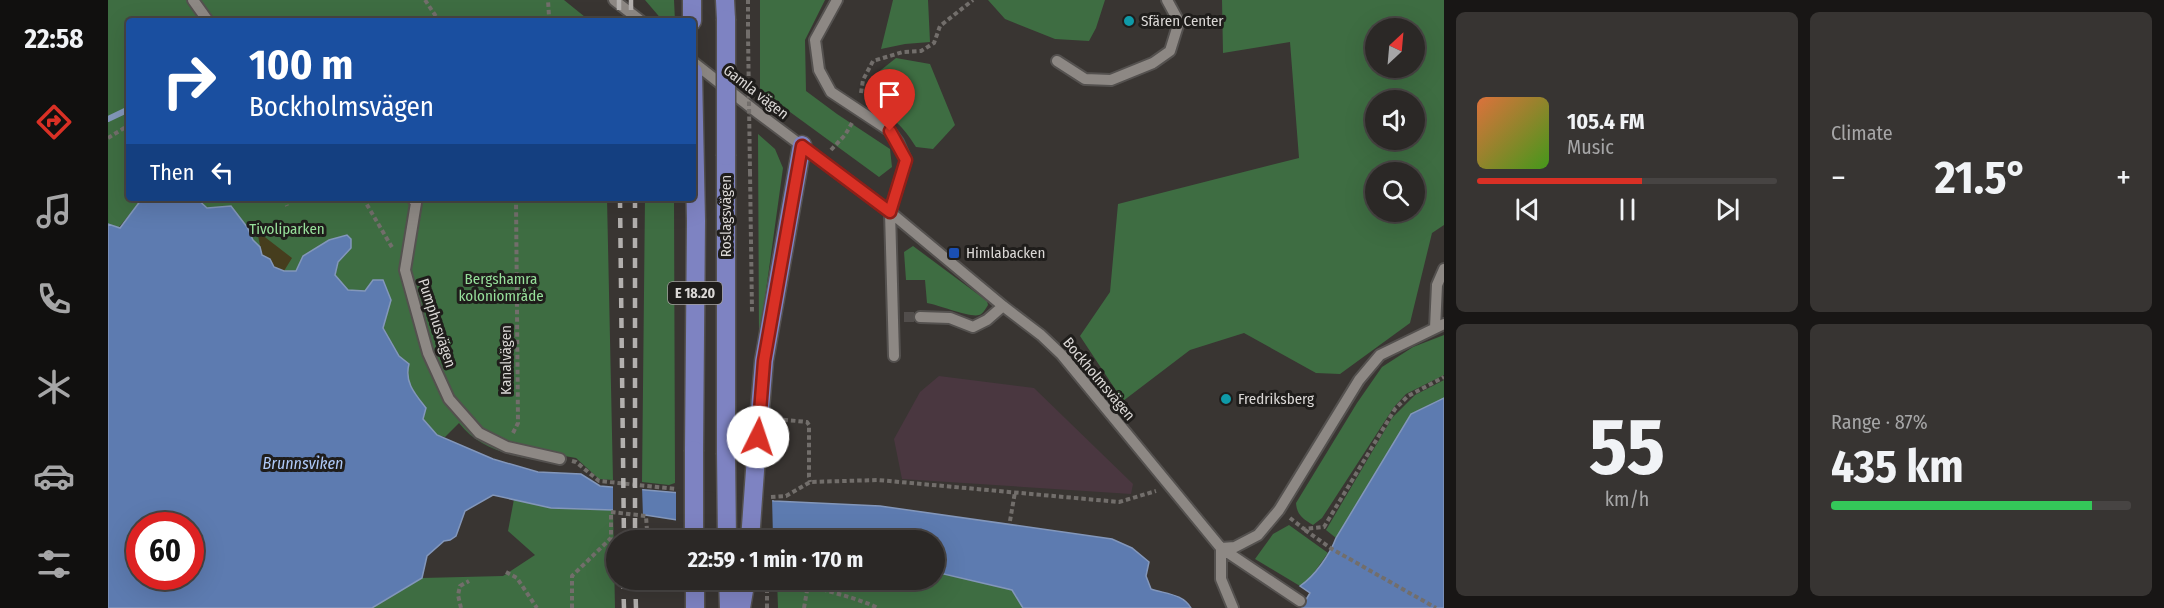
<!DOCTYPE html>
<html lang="en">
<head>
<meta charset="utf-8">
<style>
	:root { --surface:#2b2826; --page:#373432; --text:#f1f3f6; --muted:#a6a6a7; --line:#474443; --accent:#d93025 }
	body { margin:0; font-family:"Fira Sans Condensed",sans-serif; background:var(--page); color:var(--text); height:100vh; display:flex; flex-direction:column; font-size:22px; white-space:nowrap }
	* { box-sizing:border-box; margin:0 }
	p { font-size:20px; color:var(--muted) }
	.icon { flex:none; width:33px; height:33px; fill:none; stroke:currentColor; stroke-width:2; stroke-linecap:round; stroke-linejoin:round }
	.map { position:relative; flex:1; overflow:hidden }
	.panel { display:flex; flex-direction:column; gap:12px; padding:12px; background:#181615; width:720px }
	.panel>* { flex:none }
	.hud { position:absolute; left:18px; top:18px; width:570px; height:183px; border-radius:6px; box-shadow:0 6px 24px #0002,0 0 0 2px var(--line); background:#1a4fa0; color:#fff; overflow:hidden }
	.needle { width:39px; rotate:26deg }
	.controls { position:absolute; left:1257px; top:18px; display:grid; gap:12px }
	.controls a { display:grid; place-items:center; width:60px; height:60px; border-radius:50%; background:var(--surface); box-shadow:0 6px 24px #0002,0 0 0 2px var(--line); font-size:30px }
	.speed { position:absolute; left:18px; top:512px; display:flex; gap:12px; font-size:30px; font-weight:700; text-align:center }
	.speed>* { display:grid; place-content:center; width:78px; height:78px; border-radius:50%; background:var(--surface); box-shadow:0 6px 24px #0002,0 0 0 2px var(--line); line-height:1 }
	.speed .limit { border:9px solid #d22; background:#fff; color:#111 }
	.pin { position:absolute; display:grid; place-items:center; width:51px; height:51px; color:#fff; margin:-62px -26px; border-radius:50% 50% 50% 0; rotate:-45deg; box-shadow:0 0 6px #0007 }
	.pin .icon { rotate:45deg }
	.me { position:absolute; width:66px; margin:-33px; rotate:4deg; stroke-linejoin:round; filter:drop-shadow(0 0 4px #0008) }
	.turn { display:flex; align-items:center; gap:21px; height:126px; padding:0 24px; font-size:27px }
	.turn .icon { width:78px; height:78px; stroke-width:2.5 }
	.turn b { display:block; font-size:42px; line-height:51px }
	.then { display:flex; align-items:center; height:57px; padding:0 24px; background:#0003; gap:12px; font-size:22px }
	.big { font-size:45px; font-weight:700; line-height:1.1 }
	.panel .tile { flex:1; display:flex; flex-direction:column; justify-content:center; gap:9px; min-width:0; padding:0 21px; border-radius:9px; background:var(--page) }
	.panel .dial { align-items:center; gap:0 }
	.dial b { font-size:78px; line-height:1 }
	.song { display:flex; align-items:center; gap:18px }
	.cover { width:72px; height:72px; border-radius:9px; background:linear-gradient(135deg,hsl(20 70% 55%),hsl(100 70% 35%)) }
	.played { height:6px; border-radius:3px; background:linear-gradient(90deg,var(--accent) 55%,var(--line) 55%) }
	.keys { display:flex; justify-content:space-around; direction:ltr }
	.heat { display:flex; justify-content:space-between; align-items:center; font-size:33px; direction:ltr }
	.charge { height:9px; border-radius:4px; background:linear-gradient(90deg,#34c759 87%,var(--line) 0) }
	.panel .tiles { flex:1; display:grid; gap:12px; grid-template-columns:repeat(2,1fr) }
	.trip { position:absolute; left:498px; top:530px; width:339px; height:60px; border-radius:30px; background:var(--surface); box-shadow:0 6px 24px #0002,0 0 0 2px var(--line); font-weight:700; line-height:60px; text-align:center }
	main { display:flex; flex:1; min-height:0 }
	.menu { display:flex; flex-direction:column; width:108px; justify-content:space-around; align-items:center; background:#11100f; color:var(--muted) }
	.menu .icon { width:42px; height:42px }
	.menu .active { color:var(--accent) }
	.menu b { font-size:27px; color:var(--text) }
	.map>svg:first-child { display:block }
	.commercial { fill:#4a3740 }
	.green { fill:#3e6d42; fill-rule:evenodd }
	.sand { fill:#463d1d }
	.water { fill:#5d7bb0; stroke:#8397bb; stroke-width:1.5; fill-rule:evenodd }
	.pier { fill:#393532 }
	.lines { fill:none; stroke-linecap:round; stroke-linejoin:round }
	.stream { stroke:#8397bb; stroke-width:6 }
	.minor-tunnel { stroke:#514d4b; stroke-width:10; stroke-dasharray:10 5; stroke-linecap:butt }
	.minor-casing { stroke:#54514f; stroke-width:14 }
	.major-casing { stroke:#54514f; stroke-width:21 }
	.path { stroke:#726e6b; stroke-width:4; stroke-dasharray:4.5 3; stroke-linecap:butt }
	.minor { stroke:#8d8884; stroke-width:10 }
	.major { stroke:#7e83c2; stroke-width:18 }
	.rail { stroke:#b3b0ae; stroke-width:4.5; stroke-dasharray:10 10; stroke-linecap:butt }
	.major-bridge-casing { stroke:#54514f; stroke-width:21; stroke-linecap:butt }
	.path-bridge { stroke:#726e6b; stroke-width:4; stroke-dasharray:4.5 3; stroke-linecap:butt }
	.major-bridge { stroke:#7e83c2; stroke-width:18 }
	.route-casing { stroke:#8d1f18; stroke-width:15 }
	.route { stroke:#d93025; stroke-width:10 }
	.culture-dot { fill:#0f9aa8; stroke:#1f1d1b; stroke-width:2 }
	.transit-dot { fill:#1a4fb4; stroke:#1f1d1b; stroke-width:2 }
	.labels { text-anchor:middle; stroke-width:6; stroke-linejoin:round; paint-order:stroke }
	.shield { fill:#1f1d1b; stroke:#a3a09e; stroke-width:1.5 }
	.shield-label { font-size:14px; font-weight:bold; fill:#dbd8d6 }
	.poi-label { font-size:15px; fill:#dbd8d6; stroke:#1f1d1b; text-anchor:start }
	.street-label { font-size:15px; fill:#dbd8d6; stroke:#1f1d1b }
	.park-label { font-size:15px; fill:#97e09b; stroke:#1f1d1b }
	.water-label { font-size:16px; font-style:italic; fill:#afcaf9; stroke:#1f1d1b }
</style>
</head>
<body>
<main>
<nav class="menu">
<b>22:58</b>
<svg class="icon active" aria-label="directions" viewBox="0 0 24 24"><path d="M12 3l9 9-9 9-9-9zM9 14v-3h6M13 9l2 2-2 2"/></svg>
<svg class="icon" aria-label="music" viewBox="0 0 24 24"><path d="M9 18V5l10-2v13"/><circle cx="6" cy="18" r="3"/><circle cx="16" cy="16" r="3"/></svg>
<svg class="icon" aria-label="phone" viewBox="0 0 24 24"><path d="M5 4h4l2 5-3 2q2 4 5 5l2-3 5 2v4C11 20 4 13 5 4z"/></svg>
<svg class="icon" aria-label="climate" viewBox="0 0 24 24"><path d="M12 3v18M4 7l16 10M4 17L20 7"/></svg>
<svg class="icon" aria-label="car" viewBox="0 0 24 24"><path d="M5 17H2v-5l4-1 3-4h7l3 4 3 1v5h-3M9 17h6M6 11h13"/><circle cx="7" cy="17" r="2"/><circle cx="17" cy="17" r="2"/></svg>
<svg class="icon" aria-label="filters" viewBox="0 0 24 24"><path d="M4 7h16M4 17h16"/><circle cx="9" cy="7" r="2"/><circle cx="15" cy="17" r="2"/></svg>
</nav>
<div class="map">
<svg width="1336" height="608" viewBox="0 0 1336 608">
	<rect width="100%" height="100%" fill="#393532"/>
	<path class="commercial" d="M831 376 926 388 1025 484 1023 494 794 479 786 439 812 392Z"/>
	<path class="green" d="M0 0H456L482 21H21V198H42L33 201 0 240Z
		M537 0H566L567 21H555Z
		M652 0H717L697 40 698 91 729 114 782 149 784 167 771 177 652 90Z
		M785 0H820L822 42 797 44 773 49Z
		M880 0H997L988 28 981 41 947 39 897 19Z
		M1114 0H1336V225L1324 233 1302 323 1232 374 1208 373 1136 333 1082 350 1015 401 972 336 1002 292 1010 204 1191 158 1182 42 1115 53ZM1268 28H1306V68H1268ZM1268 100H1306V140H1268ZM1268 172H1306V212H1268Z
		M788 58 822 64 847 125 825 149 808 147C795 126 786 118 764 107L768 74Z
		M650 134 667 149 675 168 651 341Z
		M88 198H499L505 480 491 479 468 458 451 455V464C414 457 375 454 351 423L337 437 329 435 315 419 318 407C307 394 296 382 301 364L291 356 275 328 283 300 265 280 257 292 240 290 227 275 230 262 243 248V239L239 235 188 271H176L166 267 154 255 152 247 145 241 139 227 99 208Z
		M537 198H566L567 483 561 485 534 482Z
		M805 246 879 301 880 305C878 308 875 314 871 315 863 318 831 305 819 303L817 280H798L796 252Z
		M1336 335V375L1298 394 1286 407 1214 518 1205 525C1194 518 1189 515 1188 503L1249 403 1274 367 1305 347Z
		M1336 380V398L1303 414 1228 538 1218 530 1284 418 1307 395Z
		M406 499 443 508 505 510 507 608H264L314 578 395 576 427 555 400 531Z
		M1181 525 1220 553 1200 581 1192 586 1147 559 1165 534Z
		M827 572 904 590 915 608H670L669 579H826Z"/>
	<path class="sand" d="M149 231 184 258 176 271 166 267 162 259 154 255Z"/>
	<path class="water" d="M42 198H88L99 208 123 206 139 227 145 240 152 247 154 255 162 259 166 267 176 271H188L195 256 221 240 239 235 243 239V248L230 262 227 275 240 290 257 291 265 280H275L283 300 275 328 291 356 301 364C296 382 307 394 318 408L315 419 329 435 385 459 430 472 473 474 492 486 666 501 772 506 1004 539 1024 548 1041 562 1038 576 1043 589C1058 594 1075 594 1083 608H915L904 590 827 572 826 540H689L666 535 505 510 443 508 385 495 357 511 348 536 342 540 336 541 319 556 314 578 264 608H0V224L12 228 33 200ZM32 525H82V576H32Z
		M1336 398V608H1193L1202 593 1192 586C1207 576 1222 554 1228 538L1303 414Z"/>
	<path class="pier" d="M505 484 534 486 535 517 505 513Z
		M568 489 664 497 665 537 568 522Z"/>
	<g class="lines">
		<path class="stream" d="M0 119 19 110"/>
		<path class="minor-tunnel" d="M796 317H812"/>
		<defs>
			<path id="minor" d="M85 0 100 21
				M506 0 533 21
				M729 0 707 40 711 70 723 92 782 131 790 142 798 160 782 212 786 356
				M949 61 977 79 1003 80 1045 63 1062 51 1071 22 1059 0
				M585 62 650 113 782 212 895 306 933 335 954 355 1113 548 1192 601
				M304 198 308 203 297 270 320 353 341 399 371 433 399 447 452 459
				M812 317 842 318 865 327 879 320 895 306
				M1327 328 1329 285 1336 269
				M1113 548 1127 547 1150 535 1171 510 1251 380 1272 355 1336 324
				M1113 548V579L1125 608"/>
			<path id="major" d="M584 0V21
				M617 0 618 19
				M585 72 588 221 586 450
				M618 453V156
				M648 457 656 361 694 145
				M587 579V608
				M620 579 621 608
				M633 608 638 579"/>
		</defs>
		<use href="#minor" class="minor-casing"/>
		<use href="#major" class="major-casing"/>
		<path class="path" d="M317 0 331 21
			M438 21 441 16 440 0
			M640 34V0
			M753 93 755 80 765 61 795 52 813 51 826 43 832 26 865 0
			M0 138 21 125
			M723 150 737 135 744 123
			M642 172 644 312
			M176 198 179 206
			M255 198 285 249
			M320 200 330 198
			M668 419 699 422 701 425V477L702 482
			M405 433 410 423 408 198
			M464 461 468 462 491 481 569 489
			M663 497 678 496 702 482 770 480 1011 502 1048 491
			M1182 518 1196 529 1216 527 1287 409 1300 396 1336 377
			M902 521 907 492
			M1197 530 1224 549 1328 608
			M398 572 409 578 429 608
			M700 585C724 593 747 597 770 608
			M659 587 671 579
			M353 608 350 595 352 586 361 581
			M464 608V576L503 538V512L538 516 539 530 553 540
			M659 608V580
			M696 608 700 585 698 579"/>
		<use href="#minor" class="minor"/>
		<use href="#major" class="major"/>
		<path class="rail" d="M511 0V21
			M523 0V21
			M512 198 516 540
			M527 198V540
			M515 579 516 608
			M527 579 528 608"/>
		<defs>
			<path id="major-bridge" d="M618 19V156
				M586 450V540
				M618 453 619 540
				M642 540 648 457"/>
		</defs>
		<use href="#major-bridge" class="major-bridge-casing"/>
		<path class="path-bridge" d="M640 34 642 172"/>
		<use href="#major-bridge" class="major-bridge"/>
	</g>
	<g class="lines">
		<defs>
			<path id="route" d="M650 437 656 361 694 146 782 212 798 160 782 131"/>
		</defs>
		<use href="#route" class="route-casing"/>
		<use href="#route" class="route"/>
	</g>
	<g class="culture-dot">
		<circle cx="1021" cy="21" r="6"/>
		<circle cx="1118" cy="399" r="6"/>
	</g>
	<rect class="transit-dot" x="840" y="247" width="12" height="12" rx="3"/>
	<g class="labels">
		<rect class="shield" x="560" y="282" width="54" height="22" rx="4.5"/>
		<g class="shield-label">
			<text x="587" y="298">E 18.20</text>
		</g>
		<g class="poi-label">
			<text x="1033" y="26">Sfären Center</text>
			<text x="858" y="258">Himlabacken</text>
			<text x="1130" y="404">Fredriksberg</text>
		</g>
		<g class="street-label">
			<text transform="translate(648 92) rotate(38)" y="5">Gamla vägen</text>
			<text transform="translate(618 216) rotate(-90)" y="5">Roslagsvägen</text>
			<text transform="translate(329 323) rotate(72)" y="5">Pumphusvägen</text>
			<text transform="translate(398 360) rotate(-90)" y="5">Kanalvägen</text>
			<text transform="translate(991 379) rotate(50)" y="5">Bockholmsvägen</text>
		</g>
		<g class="park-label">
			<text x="179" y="234">Tivoliparken</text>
			<text x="393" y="284">Bergshamra<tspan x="393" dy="17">koloniområde</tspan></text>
		</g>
		<g class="water-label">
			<text x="195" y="469">Brunnsviken</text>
		</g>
	</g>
</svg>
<div class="controls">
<a><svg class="needle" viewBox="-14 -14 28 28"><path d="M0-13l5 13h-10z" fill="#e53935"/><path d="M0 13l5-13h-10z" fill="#a6a6a7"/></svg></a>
<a><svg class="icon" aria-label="sound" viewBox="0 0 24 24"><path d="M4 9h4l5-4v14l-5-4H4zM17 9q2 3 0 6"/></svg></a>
<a><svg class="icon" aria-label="search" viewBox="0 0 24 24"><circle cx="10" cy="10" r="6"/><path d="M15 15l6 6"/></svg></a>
</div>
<div class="speed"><div class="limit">60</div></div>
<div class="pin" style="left:782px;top:131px;background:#d93025"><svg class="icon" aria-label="arrive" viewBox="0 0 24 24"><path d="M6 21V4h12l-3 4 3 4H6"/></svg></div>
<svg class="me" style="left:650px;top:437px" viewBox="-20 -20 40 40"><circle r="19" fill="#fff"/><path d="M0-13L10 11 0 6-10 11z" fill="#d93025"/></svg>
<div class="trip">22:59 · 1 min · 170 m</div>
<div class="hud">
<div class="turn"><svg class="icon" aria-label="right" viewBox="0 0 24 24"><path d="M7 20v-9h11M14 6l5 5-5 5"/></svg><div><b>100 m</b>Bockholmsvägen</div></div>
<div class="then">Then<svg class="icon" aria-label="left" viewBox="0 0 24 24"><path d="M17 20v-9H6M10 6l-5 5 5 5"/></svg></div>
</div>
</div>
<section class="panel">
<div class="tiles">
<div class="tile">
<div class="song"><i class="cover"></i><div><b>105.4 FM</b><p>Music</p></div></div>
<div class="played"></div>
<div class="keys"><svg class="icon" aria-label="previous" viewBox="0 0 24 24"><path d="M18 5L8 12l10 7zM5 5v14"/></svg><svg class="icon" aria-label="pause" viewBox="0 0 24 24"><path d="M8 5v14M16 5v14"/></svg><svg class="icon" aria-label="next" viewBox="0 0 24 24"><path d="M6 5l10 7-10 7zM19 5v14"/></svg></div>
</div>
<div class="tile"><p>Climate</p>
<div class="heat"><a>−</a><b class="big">21.5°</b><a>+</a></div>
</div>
<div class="tile dial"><b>55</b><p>km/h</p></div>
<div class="tile"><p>Range · 87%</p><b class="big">435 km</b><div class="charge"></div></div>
</div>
</section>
</main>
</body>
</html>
